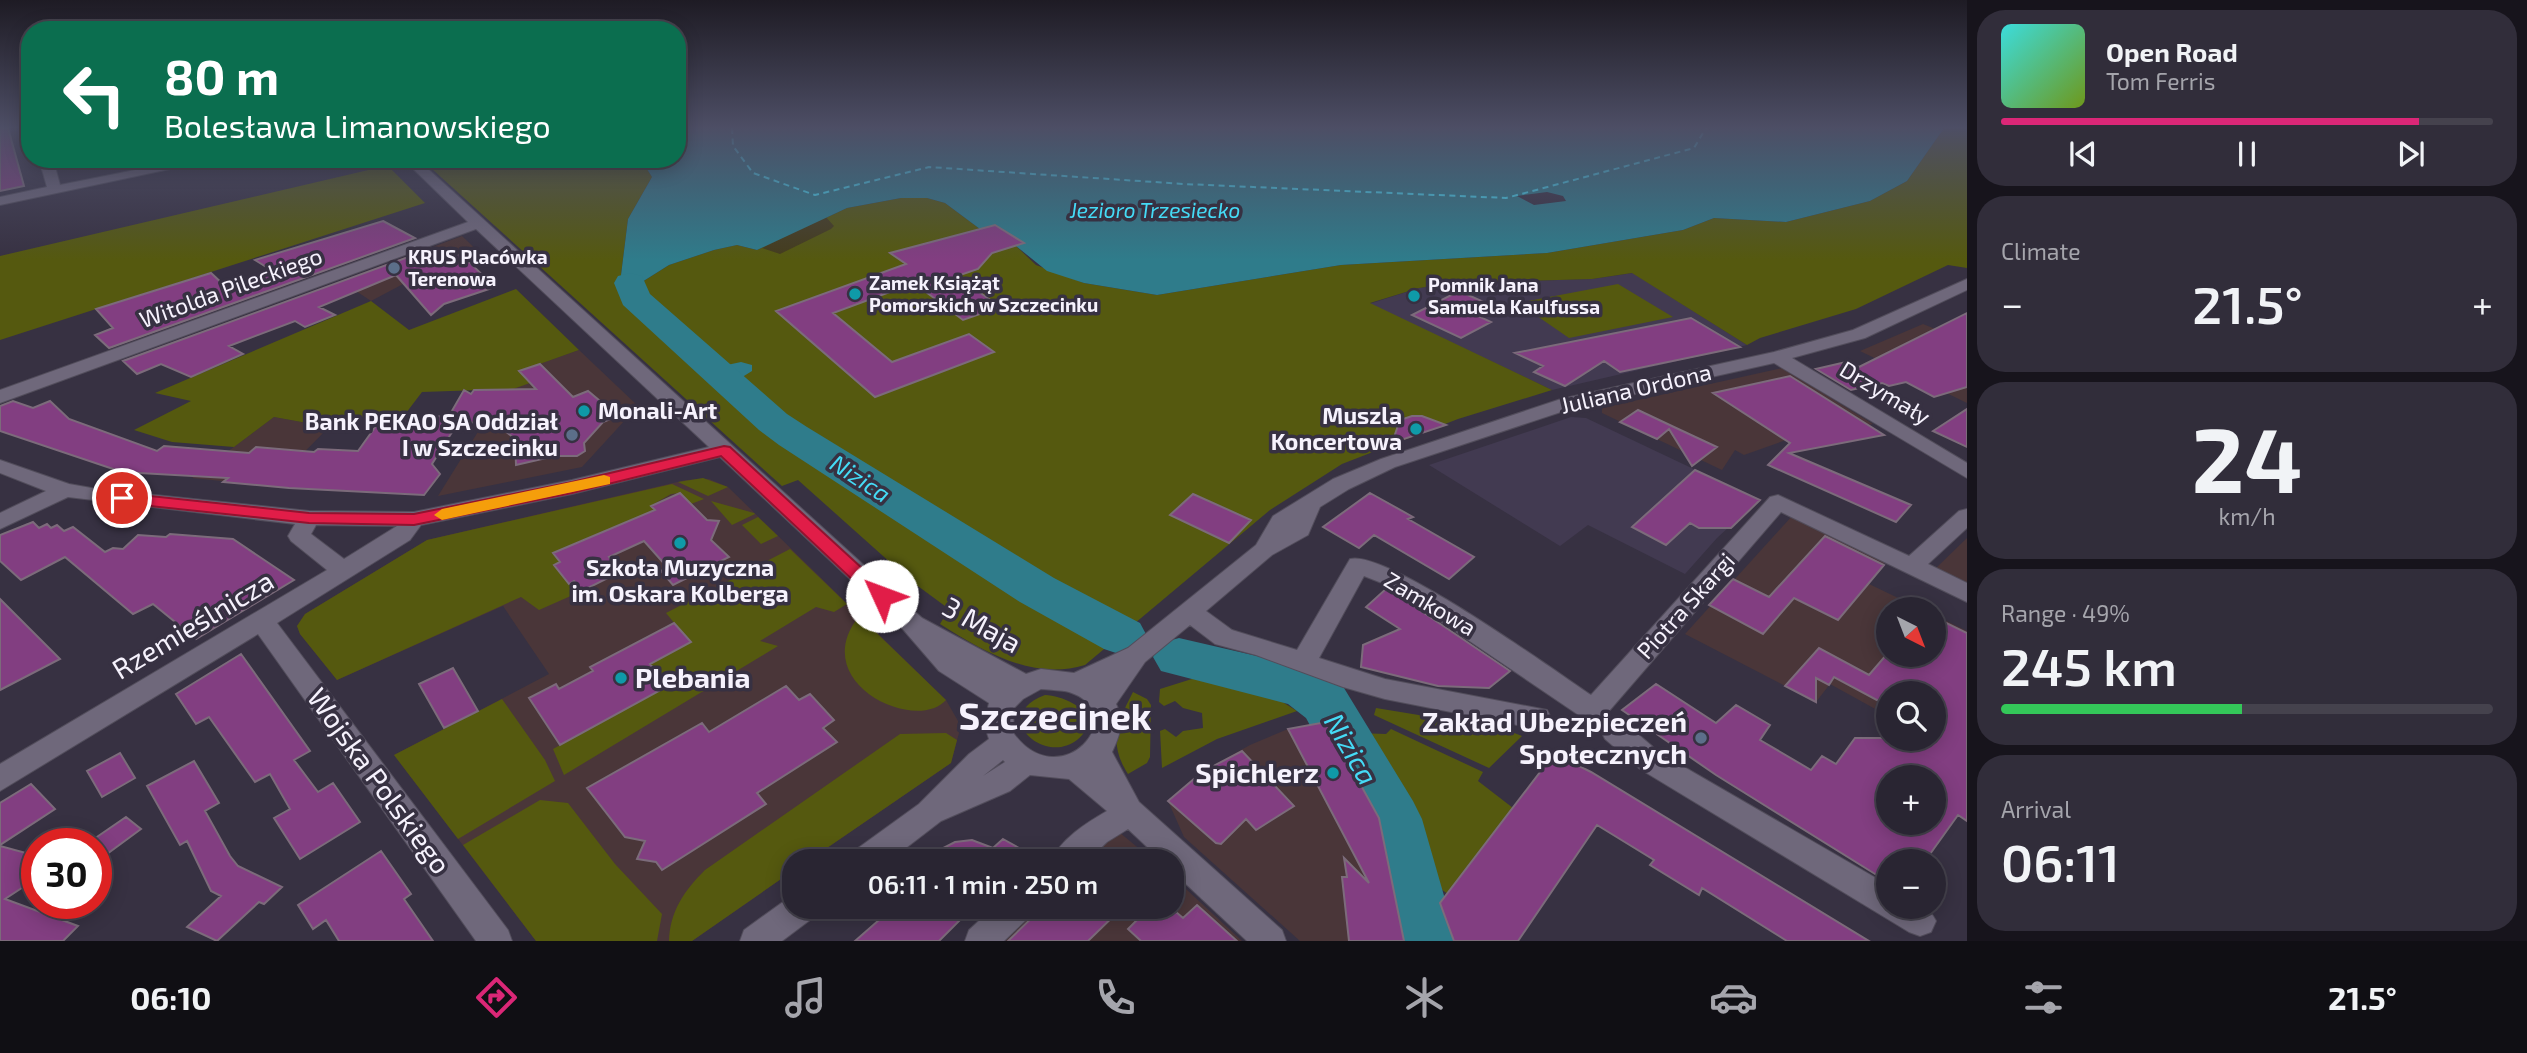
<!DOCTYPE html>
<html lang="en">
<head>
<meta charset="utf-8">
<style>
	:root { --surface:#292532; --page:#312d3a; --text:#f1f3f6; --muted:#a5a5ac; --line:#45424d; --accent:#db2777 }
	body { margin:0; font-family:"Exo 2",sans-serif; background:var(--page); color:var(--text); height:100vh; display:flex; flex-direction:column; font-size:26px; white-space:nowrap }
	* { box-sizing:border-box; margin:0 }
	p { font-size:23px; color:var(--muted) }
	.icon { flex:none; width:38px; height:38px; fill:none; stroke:currentColor; stroke-width:2; stroke-linecap:round; stroke-linejoin:round }
	.map { position:relative; flex:1; overflow:hidden }
	.details { display:flex; flex-direction:column; gap:10px; padding:10px; background:#17141c; width:560px }
	.details>* { flex:none }
	.guide { position:absolute; left:21px; top:21px; width:665px; height:147px; border-radius:28px; box-shadow:0 4px 18px #0003,0 0 0 2px var(--line); background:#0b6e4f; color:#fff; overflow:hidden }
	.needle { width:46px; rotate:138deg }
	.controls { position:absolute; left:1876px; top:597px; display:grid; gap:14px }
	.controls a { display:grid; place-items:center; width:70px; height:70px; border-radius:50%; background:var(--surface); box-shadow:0 4px 18px #0003,0 0 0 2px var(--line); font-size:35px }
	.speed { position:absolute; left:21px; top:828px; display:flex; gap:14px; font-size:35px; font-weight:700; text-align:center }
	.speed>* { display:grid; place-content:center; width:91px; height:91px; border-radius:50%; background:var(--surface); box-shadow:0 4px 18px #0003,0 0 0 2px var(--line); line-height:1 }
	.speed .limit { border:10px solid #d22; background:#fff; color:#111 }
	.pin { position:absolute; display:grid; place-items:center; width:60px; height:60px; color:#fff; margin:-30px; border:4px solid #fff; border-radius:50%; box-shadow:0 2px 7px #0007 }
	.me { position:absolute; width:77px; margin:-38px; rotate:313deg; stroke-linejoin:round; filter:drop-shadow(0 0 5px #0008) }
	.turn { display:flex; align-items:center; gap:24px; height:147px; padding:0 28px; font-size:32px }
	.turn .icon { width:91px; height:91px; stroke-width:2.5 }
	.turn b { display:block; font-size:49px; line-height:60px }
	.big { font-size:52px; font-weight:600; line-height:1.1 }
	.details .tile { flex:1; display:flex; flex-direction:column; justify-content:center; gap:10px; min-width:0; padding:0 24px; border-radius:28px; background:var(--page) }
	.details .dial { align-items:center; gap:0 }
	.dial b { font-size:91px; line-height:1 }
	.song { display:flex; align-items:center; gap:21px }
	.cover { width:84px; height:84px; border-radius:10px; background:linear-gradient(135deg,hsl(180 70% 55%),hsl(80 70% 35%)) }
	.played { height:7px; border-radius:4px; background:linear-gradient(90deg,var(--accent) 85%,var(--line) 85%) }
	.keys { display:flex; justify-content:space-around; direction:ltr }
	.heat { display:flex; justify-content:space-between; align-items:center; font-size:38px; direction:ltr }
	.charge { height:10px; border-radius:5px; background:linear-gradient(90deg,#34c759 49%,var(--line) 0) }
	.trip { position:absolute; left:782px; top:849px; width:402px; height:70px; border-radius:28px; background:var(--surface); box-shadow:0 4px 18px #0003,0 0 0 2px var(--line); font-weight:600; line-height:70px; text-align:center }
	.tab-bar { display:flex; height:112px; justify-content:space-around; align-items:center; background:#100f14; color:var(--muted) }
	.tab-bar .icon { width:49px; height:49px }
	.tab-bar .selected { color:var(--accent) }
	.tab-bar b { font-size:32px; color:var(--text) }
	main { display:flex; flex:1; min-height:0 }
	.map>svg:first-child { display:block }
	.commercial { fill:#4a3639 }
	.built { fill:#423a51 }
	.green { fill:#55590f }
	.sand { fill:#443c1c }
	.water { fill:#2f7c8b }
	.pier { fill:#373142 }
	.lines { fill:none; stroke-linecap:round; stroke-linejoin:round }
	.river { fill:#2f7c8b; fill-rule:evenodd }
	.ferry { stroke:#45dbf6; stroke-width:2; stroke-dasharray:6 4.5; stroke-linecap:butt }
	.building { fill:#823e81; stroke:#7c6b7b; stroke-width:2; fill-rule:evenodd }
	.minor-casing { stroke:#524d5b; stroke-width:2 }
	.minor { fill:#6f687b; fill-rule:evenodd }
	.route { fill:#e11d48; stroke:#92132f; stroke-width:2 }
	.slow { fill:#f59e0b }
	.service-dot { fill:#5c6f8a; stroke:#373142; stroke-width:2.5 }
	.culture-dot { fill:#0f9aa8; stroke:#373142; stroke-width:2.5 }
	.labels { text-anchor:middle; stroke-width:7; stroke-linejoin:round; paint-order:stroke }
	.far-poi-label { font-size:19px; font-weight:bold; fill:#f6f2fd; stroke:#373142; text-anchor:start }
	.far-water-label { font-size:21px; font-style:italic; fill:#45dbf6; stroke:#373142 }
	.street-label { font-size:23px; fill:#f6f2fd; stroke:#373142 }
	.poi-label { font-size:23px; font-weight:bold; fill:#f6f2fd; stroke:#373142; text-anchor:end }
	.water-label { font-size:24px; font-style:italic; fill:#45dbf6; stroke:#373142 }
	.near-street-label { font-size:28px; fill:#f6f2fd; stroke:#373142 }
	.near-poi-label { font-size:28px; font-weight:bold; fill:#f6f2fd; stroke:#373142; text-anchor:end }
	.near-water-label { font-size:28px; font-style:italic; fill:#45dbf6; stroke:#373142 }
	.near-district-label { font-size:37px; font-weight:bold; fill:#f6f2fd; stroke:#373142 }
</style>
</head>
<body>
<main>
<div class="map">
<svg width="1967" height="941" viewBox="0 0 1967 941">
	<rect width="100%" height="100%" fill="#373142"/>
	<path class="commercial" d="M462 236 482 255 405 283 371 301 341 281Z
		M1923 324 1967 342V403L1860 351Z
		M579 350 638 406 582 467 438 496 504 390 529 383 519 371Z
		M1782 368 1873 424 1786 440 1744 455 1735 450 1722 470 1602 413V408Z
		M274 417 329 427 271 486 192 478Z
		M709 479 728 487 946 700 958 721 959 733 951 763 808 861H794V870L692 941H536L394 755 549 674 503 606 337 680 300 634 297 626 305 614 427 540 686 480Z
		M1793 515 1889 558 1867 583 1921 609H1888V654H1934V615L1967 631V758L1934 738V693H1888V716L1830 684 1816 702 1685 634Z
		M1967 538V585L1935 569Z
		M1326 722 1378 817 1403 941H1300L1184 837 1168 801 1202 772 1250 745 1288 729Z
		M1119 832 1154 861H1082Z
		M1173 877 1242 941H1000L1036 907 1172 906Z"/>
	<path class="built" d="M1633 273 1747 345 1552 390 1369 304 1419 288 1453 283 1592 279Z
		M1571 417 1586 418 1759 500 1733 528 1729 527 1717 538 1685 574 1588 525 1560 546 1429 465Z"/>
	<path class="green" d="M1944 128H1967V268L1948 265 1856 309 1760 338 1747 345 1632 273 1592 279 1453 283 1419 288 1370 303 1552 390 1458 419 1342 464 1270 510 1085 665C1032 681 983 651 940 624L949 609 911 581 798 480 782 486 421 159H623L645 166 652 177 628 219 620 283 642 282 669 265 714 250 737 245 757 250 847 208 901 198H927L945 203 988 235 1016 246 1036 265 1084 283 1157 295 1341 265 1547 253 1683 230 1714 218 1786 222 1870 201 1907 181Z
		M369 159H381L425 203 0 340V256L377 168Z
		M1618 284 1673 317 1569 338 1518 303Z
		M516 289 579 350 520 371 530 383 513 389 422 392 403 417H340L329 427 274 417 234 447 172 442 134 430 191 401 155 393 371 301 409 330Z
		M703 478 728 487 708 496 678 482Z
		M672 484 704 499 691 504 680 493 671 494 652 505 655 510 554 553 560 562 555 565 569 583 574 581 582 591 539 610 521 597 337 680 300 634 297 626 305 614 427 540Z
		M711 501 754 513 755 514 732 525Z
		M758 517 778 536 761 544 742 525Z
		M790 549 847 604 834 612 816 607 760 641 778 646 564 775 553 749 667 686 650 664 690 642 666 613Z
		M859 616 946 700C916 734 806 683 859 616Z
		M1195 678 1276 698 1297 711 1217 739 1162 768 1160 731 1165 729 1176 737 1183 731 1203 728 1202 713 1183 708 1175 701 1164 706 1159 702 1160 689Z
		M1133 692 1147 699 1151 705 1150 757 1147 763 1128 774C1108 743 1117 723 1133 692Z
		M1045 695C1068 696 1106 716 1077 740 1044 766 989 716 1045 695Z
		M502 699 545 760 555 781 458 839 394 755Z
		M1376 708 1504 729 1522 736 1489 768 1374 715Z
		M1391 729 1483 772 1478 781 1513 808 1448 894 1416 872 1403 820 1357 733 1386 734Z
		M946 733 957 740 951 763 808 861H794V870L692 941H669C670 911 684 891 705 870L900 734Z
		M540 800 568 803 615 864 662 914 657 941H536L463 845Z"/>
	<path class="sand" d="M825 216 834 226 831 229 780 254 762 248Z"/>
	<path class="water" d="M677 128H1944L1907 181 1870 201 1786 222 1714 218 1683 230 1547 253 1341 265 1157 295 1084 283 1047 271 1016 246 988 235 945 203 927 198H901L847 208 757 250 737 245 714 250 669 265 642 282 620 283 628 219 652 177 645 166 623 159H677Z
		M741 362 752 365V371L731 384 713 368Z"/>
	<path class="pier" d="M1547 192 1563 196 1566 201 1534 205 1517 196Z"/>
	<g class="lines">
		<path class="river" d="M630 273 642 276 650 294 787 414 807 427 1054 578 1140 623 1147 636 1140 649 1122 655 1104 649 1020 602 779 445 759 430 623 305 614 283 618 276Z
			M1179 638 1304 667 1323 673 1344 688 1413 801 1422 819 1457 941H1391L1363 823 1306 718 1288 704 1161 671 1153 657 1161 643Z"/>
		<path class="ferry" d="M732 128 733 146 753 173 815 195 929 167 1184 184 1506 198 1694 148 1706 128"/>
	</g>
	<path class="building" d="M0 128H8L24 186 0 191Z
		M383 221 415 238 109 348 95 335 113 328 96 309 211 273 225 286 271 270 255 260Z
		M995 225 1024 243 992 253 978 269 957 276 1000 307 963 320 914 283 833 313 892 362 969 334 994 352 875 397 776 311 906 264 890 253Z
		M433 248 448 256 455 253 466 259 495 287 444 304 431 315 396 275 319 307 335 315 305 327 295 321 229 346 243 354 191 377 161 364 137 374 123 361Z
		M1459 291 1495 307 1478 316 1491 322 1461 338 1412 315Z
		M1967 313V387L1934 397 1906 382 1889 386 1882 383 1851 390 1816 369 1850 361 1859 367Z
		M1691 318 1740 347 1620 372 1604 361 1565 386 1534 372 1543 366 1515 353Z
		M540 364 573 397 588 391 618 416 603 422 584 443 585 451 577 456H555L516 465 515 439 498 425 459 421 432 464 440 474 424 495 289 488 223 482 228 478 122 472 0 431V406L13 401 33 408 50 401 69 419 157 451 164 446 249 453 256 447 314 452 318 449 358 451 381 419 449 416 464 390 471 394 474 390 536 389 519 371Z
		M1790 376 1884 435 1789 453 1911 505 1896 522 1768 465 1790 443 1713 393Z
		M1967 409V447L1933 431Z
		M1638 410 1674 427 1717 447 1692 466 1669 429 1657 439 1620 422Z
		M1412 416H1422L1446 425 1392 443 1400 420Z
		M1695 470 1760 500 1731 528H1699L1690 523 1666 545 1632 527Z
		M680 493 707 520 719 521 711 540 729 557 673 585 661 571 668 568 644 541 609 557 620 572 582 591 574 581 569 584 554 565 560 562 553 553 655 510 651 506Z
		M1370 493 1413 517 1408 519 1474 557 1449 579 1374 535 1359 548 1323 527Z
		M1193 494 1251 520 1229 543 1170 515Z
		M33 522 39 528 47 524 51 528 57 525 64 531 73 527 105 552 113 548 123 549 138 535 166 537 170 534 233 539 294 580 196 639 153 604 133 614 65 557 21 580 0 561V535Z
		M1825 536 1884 565 1838 620 1794 598 1763 634 1709 605 1733 579 1769 597Z
		M1387 588 1510 671 1489 688 1438 686 1361 667 1363 645 1400 629 1366 607Z
		M0 599 60 659 0 690Z
		M1934 617 1967 633V821L1958 815 1925 861H1888V882L1716 775 1622 710 1656 684 1716 723 1736 705 1770 725 1760 740 1811 770 1822 756 1836 764 1855 738H1934V693H1888V706L1834 677 1829 685 1816 678V702L1785 686 1819 648 1869 675 1887 654H1934ZM1888 777H1934V822H1888Z
		M674 623 691 642 650 664 668 686 560 745 529 698 556 684 559 689 593 671 590 667Z
		M241 654 310 751 294 760 318 792 333 783 360 822 300 859 274 818 290 809 270 774 255 782 209 717 196 724 176 694Z
		M453 668 478 711 444 728 419 684Z
		M786 686 799 700 810 694 834 720 823 728 837 742 757 793 766 804 662 870 656 862 637 859 645 841 625 837 587 788 702 723 709 732Z
		M1326 722 1379 818 1404 941H1349L1342 877H1347L1344 858 1369 883 1288 729Z
		M1242 751 1294 806 1256 830 1246 819 1221 844 1216 843 1168 801 1202 772Z
		M120 753 135 778 102 797 87 771Z
		M1550 759H1565L1591 772 1869 941H1787L1702 888 1699 895 1650 865 1654 860 1597 825 1518 941H1454L1440 903Z
		M194 761 219 803 205 811 230 856 238 866 282 887 264 904 259 902 217 941 187 927 221 896 211 891 187 841 180 845 147 786Z
		M31 784 55 809 0 845V803Z
		M126 817 141 829 107 854 91 841Z
		M1003 839 1042 861H918L955 842 972 840 993 848Z
		M0 846 37 856V878L5 899 78 926 63 941H0Z
		M381 851 411 894 404 899 433 941H339L326 920 313 929 298 905Z
		M1197 905 1237 941H1141L1128 929 1151 906H1169L1183 918Z
		M895 906H974L939 941H855Z
		M1044 906H1124L1088 941H1008Z"/>
	<g class="lines">
		<defs>
			<path id="minor" d="M39 159H53L60 185 190 159H217L0 205V197L47 187Z
				M403 159H417L922 618 1026 674 1041 669 1074 673 1128 648 1256 545 1273 516 1333 479 1381 459 1561 399 1774 352 1853 330 1967 279V290L1865 338 1792 358 1967 463V478L1774 363 1573 408 1395 467 1349 489 1320 507 1308 535 1272 555 1206 611 1232 630 1297 650 1350 559C1386 549 1552 669 1591 695L1770 497 1778 495 1909 556 1959 511 1967 509V528L1928 564 1967 583V602L1781 512 1603 718 1593 721 1583 718 1387 585 1364 576 1319 658 1385 679 1547 710 1551 718 1547 726 1537 729 1385 699 1343 687 1256 655 1215 644 1190 625 1145 662 1116 704C1125 721 1120 735 1112 752L1139 802 1282 930 1286 941H1247L1172 871V861H1162L1128 829 1107 842 1087 861H1051C1061 839 1086 823 1107 811L1069 779 1030 775 1010 791 941 821 889 861H850L854 851 919 804 969 754 989 739 984 724 989 703 939 671 901 627 720 457 572 494 421 525 410 540 277 623 508 930 512 941H476L258 634 0 791V764L327 570 291 541 288 536 295 524 68 497 0 529V513L46 491 0 473V460L69 484 97 489 309 511 414 512 572 480 709 447 476 229 0 403V390L468 222ZM316 525 397 526 344 559 311 534ZM1041 689C1050 690 1061 690 1069 692 1134 713 1061 797 1014 734L1013 709 1023 699ZM1003 760 1005 762 983 776Z
				M1615 720 1625 723 1660 753 1888 885V906C1908 906 1927 901 1936 921L1931 932 1920 936 1909 932 1640 769 1605 739 1601 731 1605 723Z
				M794 894V906H819L814 917 782 941H740L744 930Z
				M995 906H1034L1029 917 1004 941H965L969 930Z"/>
		</defs>
		<use href="#minor" class="minor-casing"/>
		<use href="#minor" class="minor"/>
	</g>
	<linearGradient id="sky" x2="0" y2="1"><stop stop-color="#1e1b24"/><stop offset="0.49" stop-color="#4d4e65"/><stop offset="1" stop-color="#4d4e65" stop-opacity="0"/></linearGradient>
	<rect width="1967" height="260" fill="url(#sky)"/>
	<path class="route" d="M724 446 730 447 888 592 891 596 888 601H875L721 456 572 493 414 525 309 523 122 503 113 498 122 493 309 513 414 514 572 482Z"/>
	<path class="slow" d="M604 475 610 477V484L442 520 434 515 442 509Z"/>
	<g class="service-dot">
		<circle cx="394" cy="268" r="7"/>
		<circle cx="572" cy="435" r="7"/>
		<circle cx="1701" cy="738" r="7"/>
	</g>
	<g class="culture-dot">
		<circle cx="855" cy="294" r="7"/>
		<circle cx="1414" cy="296" r="7"/>
		<circle cx="584" cy="411" r="7"/>
		<circle cx="1416" cy="429" r="7"/>
		<circle cx="680" cy="543" r="7"/>
		<circle cx="621" cy="678" r="7"/>
		<circle cx="1333" cy="773" r="7"/>
	</g>
	<g class="labels">
		<g class="far-poi-label">
			<text x="408" y="264">KRUS Placówka<tspan x="408" dy="22">Terenowa</tspan></text>
			<text x="869" y="290">Zamek Książąt<tspan x="869" dy="22">Pomorskich w Szczecinku</tspan></text>
			<text x="1428" y="292">Pomnik Jana<tspan x="1428" dy="22">Samuela Kaulfussa</tspan></text>
		</g>
		<g class="far-water-label">
			<text x="1155" y="218">Jezioro Trzesiecko</text>
		</g>
		<g class="street-label">
			<text transform="translate(231 288) rotate(-20)" y="8">Witolda Pileckiego</text>
			<text transform="translate(1636 389) rotate(-13)" y="8">Juliana Ordona</text>
			<text transform="translate(1885 393) rotate(31)" y="8">Drzymały</text>
			<text transform="translate(1430 604) rotate(31)" y="8">Zamkowa</text>
			<text transform="translate(1686 606) rotate(-48)" y="8">Piotra Skargi</text>
		</g>
		<g class="poi-label">
			<text x="598" y="419" text-anchor="start">Monali-Art</text>
			<text x="1402" y="424">Muszla<tspan x="1402" dy="26">Koncertowa</tspan></text>
			<text x="558" y="430">Bank PEKAO SA Oddział<tspan x="558" dy="26">I w Szczecinku</tspan></text>
			<text x="680" y="576" text-anchor="middle">Szkoła Muzyczna<tspan x="680" dy="26">im. Oskara Kolberga</tspan></text>
		</g>
		<g class="water-label">
			<text transform="translate(860 479) rotate(33)" y="8">Nizica</text>
		</g>
		<g class="near-street-label">
			<text transform="translate(193 625) rotate(-31)" y="10">Rzemieślnicza</text>
			<text transform="translate(982 625) rotate(29)" y="10">3 Maja</text>
			<text transform="translate(379 781) rotate(54)" y="10">Wojska Polskiego</text>
		</g>
		<g class="near-poi-label">
			<text x="635" y="688" text-anchor="start">Plebania</text>
			<text x="1687" y="732">Zakład Ubezpieczeń<tspan x="1687" dy="32">Społecznych</tspan></text>
			<text x="1319" y="783">Spichlerz</text>
		</g>
		<g class="near-water-label">
			<text transform="translate(1351 749) rotate(60)" y="10">Nizica</text>
		</g>
		<g class="near-district-label">
			<text x="1055" y="730">Szczecinek</text>
		</g>
	</g>
</svg>
<div class="controls">
<a><svg class="needle" viewBox="-14 -14 28 28"><path d="M0-13l5 13h-10z" fill="#e53935"/><path d="M0 13l5-13h-10z" fill="#a5a5ac"/></svg></a>
<a><svg class="icon" aria-label="search" viewBox="0 0 24 24"><circle cx="10" cy="10" r="6"/><path d="M15 15l6 6"/></svg></a>
<a>+</a>
<a>−</a>
</div>
<div class="speed"><div class="limit">30</div></div>
<div class="pin" style="left:122px;top:498px;background:#d93025"><svg class="icon" aria-label="arrive" viewBox="0 0 24 24"><path d="M6 21V4h12l-3 4 3 4H6"/></svg></div>
<svg class="me" style="left:882px;top:596px" viewBox="-20 -20 40 40"><circle r="19" fill="#fff"/><path d="M0-13L10 11 0 6-10 11z" fill="#e11d48"/></svg>
<div class="trip">06:11 · 1 min · 250 m</div>
<div class="guide">
<div class="turn"><svg class="icon" aria-label="left" viewBox="0 0 24 24"><path d="M17 20v-9H6M10 6l-5 5 5 5"/></svg><div><b>80 m</b>Bolesława Limanowskiego</div></div>
</div>
</div>
<section class="details">
<div class="tile">
<div class="song"><i class="cover"></i><div><b>Open Road</b><p>Tom Ferris</p></div></div>
<div class="played"></div>
<div class="keys"><svg class="icon" aria-label="previous" viewBox="0 0 24 24"><path d="M18 5L8 12l10 7zM5 5v14"/></svg><svg class="icon" aria-label="pause" viewBox="0 0 24 24"><path d="M8 5v14M16 5v14"/></svg><svg class="icon" aria-label="next" viewBox="0 0 24 24"><path d="M6 5l10 7-10 7zM19 5v14"/></svg></div>
</div>
<div class="tile"><p>Climate</p>
<div class="heat"><a>−</a><b class="big">21.5°</b><a>+</a></div>
</div>
<div class="tile dial"><b>24</b><p>km/h</p></div>
<div class="tile"><p>Range · 49%</p><b class="big">245 km</b><div class="charge"></div></div>
<div class="tile"><p>Arrival</p><b class="big">06:11</b></div>
</section>
</main>
<nav class="tab-bar">
<b>06:10</b>
<svg class="icon selected" aria-label="directions" viewBox="0 0 24 24"><path d="M12 3l9 9-9 9-9-9zM9 14v-3h6M13 9l2 2-2 2"/></svg>
<svg class="icon" aria-label="music" viewBox="0 0 24 24"><path d="M9 18V5l10-2v13"/><circle cx="6" cy="18" r="3"/><circle cx="16" cy="16" r="3"/></svg>
<svg class="icon" aria-label="phone" viewBox="0 0 24 24"><path d="M5 4h4l2 5-3 2q2 4 5 5l2-3 5 2v4C11 20 4 13 5 4z"/></svg>
<svg class="icon" aria-label="climate" viewBox="0 0 24 24"><path d="M12 3v18M4 7l16 10M4 17L20 7"/></svg>
<svg class="icon" aria-label="car" viewBox="0 0 24 24"><path d="M5 17H2v-5l4-1 3-4h7l3 4 3 1v5h-3M9 17h6M6 11h13"/><circle cx="7" cy="17" r="2"/><circle cx="17" cy="17" r="2"/></svg>
<svg class="icon" aria-label="filters" viewBox="0 0 24 24"><path d="M4 7h16M4 17h16"/><circle cx="9" cy="7" r="2"/><circle cx="15" cy="17" r="2"/></svg>
<b>21.5°</b>
</nav>
</body>
</html>
